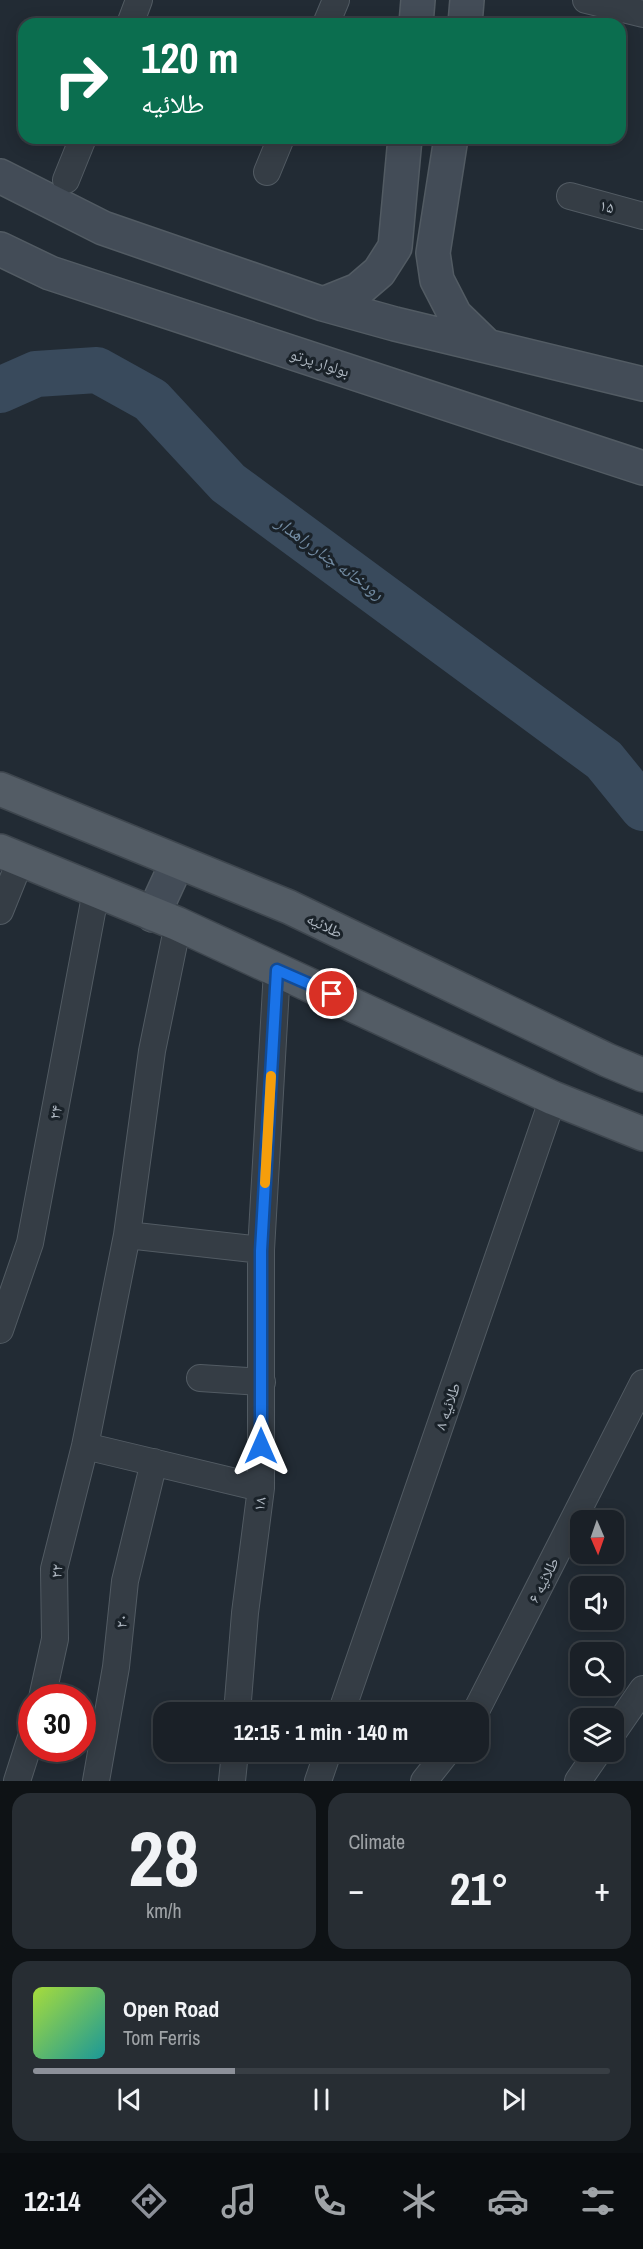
<!DOCTYPE html>
<html lang="en">
<head>
<meta charset="utf-8">
<style>
	:root { --surface:#1a2027; --page:#272d33; --text:#f1f3f6; --muted:#9fa3a7; --line:#383e44; --accent:#8c9099 }
	body { margin:0; font-family:"Archivo Narrow","Noto Naskh Arabic",sans-serif; background:var(--page); color:var(--text); height:100vh; display:flex; flex-direction:column; font-size:22px; white-space:nowrap }
	* { box-sizing:border-box; margin:0 }
	p { font-size:20px; color:var(--muted) }
	.icon { flex:none; width:33px; height:33px; fill:none; stroke:currentColor; stroke-width:2; stroke-linecap:round; stroke-linejoin:round }
	.map { position:relative; height:1781px; overflow:hidden }
	.sheet { display:flex; flex-direction:column; gap:12px; padding:12px; background:#0e1215; flex:1 }
	.sheet>* { flex:none }
	.guide { position:absolute; left:18px; top:18px; width:608px; height:126px; border-radius:18px; box-shadow:0 3px 15px #0003,0 0 0 2px var(--line); background:#0b6e4f; color:#fff; overflow:hidden }
	.needle { width:39px; rotate:178deg }
	.fabs { position:absolute; left:570px; top:1510px; display:grid; gap:12px }
	.fabs a { display:grid; place-items:center; width:54px; height:54px; border-radius:12px; background:var(--surface); box-shadow:0 3px 15px #0003,0 0 0 2px var(--line); font-size:30px }
	.speed { position:absolute; left:18px; top:1684px; display:flex; gap:12px; font-size:30px; font-weight:700; text-align:center }
	.speed>* { display:grid; place-content:center; width:78px; height:78px; border-radius:50%; background:var(--surface); box-shadow:0 3px 15px #0003,0 0 0 2px var(--line); line-height:1 }
	.speed .limit { border:9px solid #d22; background:#fff; color:#111 }
	.pin { position:absolute; display:grid; place-items:center; width:51px; height:51px; color:#fff; margin:-26px; border:3px solid #fff; border-radius:50%; box-shadow:0 2px 6px #0007 }
	.me { position:absolute; width:66px; margin:-33px; rotate:0deg; stroke-linejoin:round; filter:drop-shadow(0 0 4px #0008) }
	.turn { display:flex; align-items:center; gap:21px; height:126px; padding:0 24px; font-size:27px }
	.turn .icon { width:78px; height:78px; stroke-width:2.5 }
	.turn b { display:block; font-size:42px; line-height:51px }
	.big { font-size:45px; font-weight:800; line-height:1.1 }
	.sheet .widget { flex:1; display:flex; flex-direction:column; justify-content:center; gap:9px; min-width:0; padding:0 21px; border-radius:18px; background:var(--page) }
	.sheet .dial { align-items:center; gap:0 }
	.dial b { font-size:78px; line-height:1 }
	.song { display:flex; align-items:center; gap:18px }
	.cover { width:72px; height:72px; border-radius:9px; background:linear-gradient(135deg,hsl(80 70% 55%),hsl(180 70% 35%)) }
	.played { height:6px; border-radius:3px; background:linear-gradient(90deg,var(--accent) 35%,var(--line) 35%) }
	.keys { display:flex; justify-content:space-around; direction:ltr }
	.heat { display:flex; justify-content:space-between; align-items:center; font-size:33px; direction:ltr }
	.sheet .tiles { flex:1; display:grid; gap:12px; grid-template-columns:1fr 1fr }
	.widget:last-child { grid-column:span 2 }
	.trip { position:absolute; left:153px; top:1702px; width:336px; height:60px; border-radius:18px; background:var(--surface); box-shadow:0 3px 15px #0003,0 0 0 2px var(--line); font-weight:800; line-height:60px; text-align:center }
	.tabs { display:flex; height:96px; justify-content:space-around; align-items:center; background:#0a0d10; color:var(--muted) }
	.tabs .icon { width:42px; height:42px }
	.tabs .current { color:var(--accent) }
	.tabs b { font-size:27px; color:var(--text) }
	.map>svg:first-child { display:block }
	.lines { fill:none; stroke-linecap:round; stroke-linejoin:round }
	.river { stroke:#394a5c; stroke-width:46 }
	.street-casing { stroke:#525b63; stroke-width:28 }
	.secondary-casing { stroke:#525b63; stroke-width:36 }
	.primary-casing { stroke:#3e464e; stroke-width:36 }
	.street { stroke:#353d45; stroke-width:26 }
	.secondary { stroke:#434c57; stroke-width:33 }
	.primary { stroke:#535c65; stroke-width:33 }
	.route-casing { stroke:#114b97; stroke-width:15 }
	.route { stroke:#1a73e8; stroke-width:10 }
	.slow { stroke:#f59e0b; stroke-width:10 }
	.labels { text-anchor:middle; stroke-width:6; stroke-linejoin:round; paint-order:stroke }
	.street-label { font-size:16px; fill:#afb8c2; stroke:#1a2229 }
	.water-label { font-size:18px; font-style:italic; fill:#728ba2; stroke:#1a2229 }
</style>
</head>
<body>
<div class="map">
<svg width="643" height="1781" viewBox="0 0 643 1781">
	<rect width="100%" height="100%" fill="#222b34"/>
	<g class="lines">
		<path class="river" d="M0 390 36 374 97 370 151 400 228 483 604 760 643 808"/>
		<defs>
			<path id="street" d="M586 0 643 14
				M130 24 139 0
				M326 24 336 0
				M267 172 281 138
				M66 180 83 138
				M570 196 643 216
				M0 911 21 859
				M127 1235 261 1250
				M0 1330 30 1243 96 891
				M200 1378 262 1382
				M85 1446 261 1488
				M42 1698 55 1639 54 1569 85 1446 127 1235 152 1051 178 924
				M237 1713 245 1613 261 1488V1250L277 970
				M341 1713 553 1098
				M475 1713 643 1383
				M614 1731 643 1689
				M17 1781 32 1734
				M96 1781 116 1667 125 1581 154 1462
				M232 1781 235 1752
				M318 1781 328 1752
				M424 1781 447 1752
				M578 1781 598 1752"/>
			<path id="secondary" d="M416 24 418 0
				M465 24 467 0
				M451 138 433 253 437 280 455 315 487 346
				M0 176 103 228 323 304 395 324 643 384
				M0 249 50 273 643 468
				M323 304 358 290 379 272 395 247 405 138
				M153 915 177 863"/>
			<path id="primary" d="M0 789 289 907 607 1060 643 1075
				M0 851 178 924 553 1098 643 1134"/>
		</defs>
		<use href="#street" class="street-casing"/>
		<use href="#secondary" class="secondary-casing"/>
		<use href="#primary" class="primary-casing"/>
		<use href="#street" class="street"/>
		<use href="#secondary" class="secondary"/>
		<use href="#primary" class="primary"/>
	</g>
	<g class="lines">
		<defs>
			<path id="route" d="M261 1446V1251L277 970 332 994"/>
		</defs>
		<use href="#route" class="route-casing"/>
		<use href="#route" class="route"/>
		<path class="slow" d="M265 1183 271 1076"/>
	</g>
	<g class="labels">
		<g class="street-label">
			<text transform="translate(607 206) rotate(15)" y="6">۱۵</text>
			<text transform="translate(320 362) rotate(18)" y="6">بولوار پرتو</text>
			<text transform="translate(325 925) rotate(26)" y="6">طلائیه</text>
			<text transform="translate(55 1112) rotate(-79)" y="6">۲۴</text>
			<text transform="translate(447 1406) rotate(-71)" y="6">طلائیه ۸</text>
			<text transform="translate(259 1504) rotate(-82)" y="6">۱۸</text>
			<text transform="translate(56 1571) rotate(-84)" y="6">۲۲</text>
			<text transform="translate(543 1580) rotate(-63)" y="6">طلائیه ۶</text>
			<text transform="translate(121 1621) rotate(-84)" y="6">۲۰</text>
		</g>
		<g class="water-label">
			<text transform="translate(330 558) rotate(36)" y="6">رودخانه چنار راهدار</text>
		</g>
	</g>
</svg>
<div class="fabs">
<a><svg class="needle" viewBox="-14 -14 28 28"><path d="M0-13l5 13h-10z" fill="#e53935"/><path d="M0 13l5-13h-10z" fill="#9fa3a7"/></svg></a>
<a><svg class="icon" aria-label="sound" viewBox="0 0 24 24"><path d="M4 9h4l5-4v14l-5-4H4zM17 9q2 3 0 6"/></svg></a>
<a><svg class="icon" aria-label="search" viewBox="0 0 24 24"><circle cx="10" cy="10" r="6"/><path d="M15 15l6 6"/></svg></a>
<a><svg class="icon" aria-label="layers" viewBox="0 0 24 24"><path d="M12 4l9 5-9 5-9-5zM3 14l9 5 9-5"/></svg></a>
</div>
<div class="speed"><div class="limit">30</div></div>
<div class="pin" style="left:332px;top:994px;background:#d93025"><svg class="icon" aria-label="arrive" viewBox="0 0 24 24"><path d="M6 21V4h12l-3 4 3 4H6"/></svg></div>
<svg class="me" style="left:261px;top:1446px" viewBox="-20 -20 40 40"><path d="M0-17L14 15 0 8-14 15z" fill="#1a73e8" stroke="#fff" stroke-width="4"/></svg>
<div class="trip">12:15 · 1 min · 140 m</div>
<div class="guide">
<div class="turn"><svg class="icon" aria-label="right" viewBox="0 0 24 24"><path d="M7 20v-9h11M14 6l5 5-5 5"/></svg><div><b>120 m</b>طلائیه</div></div>
</div>
</div>
<section class="sheet">
<div class="tiles">
<div class="widget dial"><b>28</b><p>km/h</p></div>
<div class="widget"><p>Climate</p>
<div class="heat"><a>−</a><b class="big">21°</b><a>+</a></div>
</div>
<div class="widget">
<div class="song"><i class="cover"></i><div><b>Open Road</b><p>Tom Ferris</p></div></div>
<div class="played"></div>
<div class="keys"><svg class="icon" aria-label="previous" viewBox="0 0 24 24"><path d="M18 5L8 12l10 7zM5 5v14"/></svg><svg class="icon" aria-label="pause" viewBox="0 0 24 24"><path d="M8 5v14M16 5v14"/></svg><svg class="icon" aria-label="next" viewBox="0 0 24 24"><path d="M6 5l10 7-10 7zM19 5v14"/></svg></div>
</div>
</div>
</section>
<nav class="tabs">
<b>12:14</b>
<svg class="icon current" aria-label="directions" viewBox="0 0 24 24"><path d="M12 3l9 9-9 9-9-9zM9 14v-3h6M13 9l2 2-2 2"/></svg>
<svg class="icon" aria-label="music" viewBox="0 0 24 24"><path d="M9 18V5l10-2v13"/><circle cx="6" cy="18" r="3"/><circle cx="16" cy="16" r="3"/></svg>
<svg class="icon" aria-label="phone" viewBox="0 0 24 24"><path d="M5 4h4l2 5-3 2q2 4 5 5l2-3 5 2v4C11 20 4 13 5 4z"/></svg>
<svg class="icon" aria-label="climate" viewBox="0 0 24 24"><path d="M12 3v18M4 7l16 10M4 17L20 7"/></svg>
<svg class="icon" aria-label="car" viewBox="0 0 24 24"><path d="M5 17H2v-5l4-1 3-4h7l3 4 3 1v5h-3M9 17h6M6 11h13"/><circle cx="7" cy="17" r="2"/><circle cx="17" cy="17" r="2"/></svg>
<svg class="icon" aria-label="filters" viewBox="0 0 24 24"><path d="M4 7h16M4 17h16"/><circle cx="9" cy="7" r="2"/><circle cx="15" cy="17" r="2"/></svg>
</nav>
</body>
</html>
